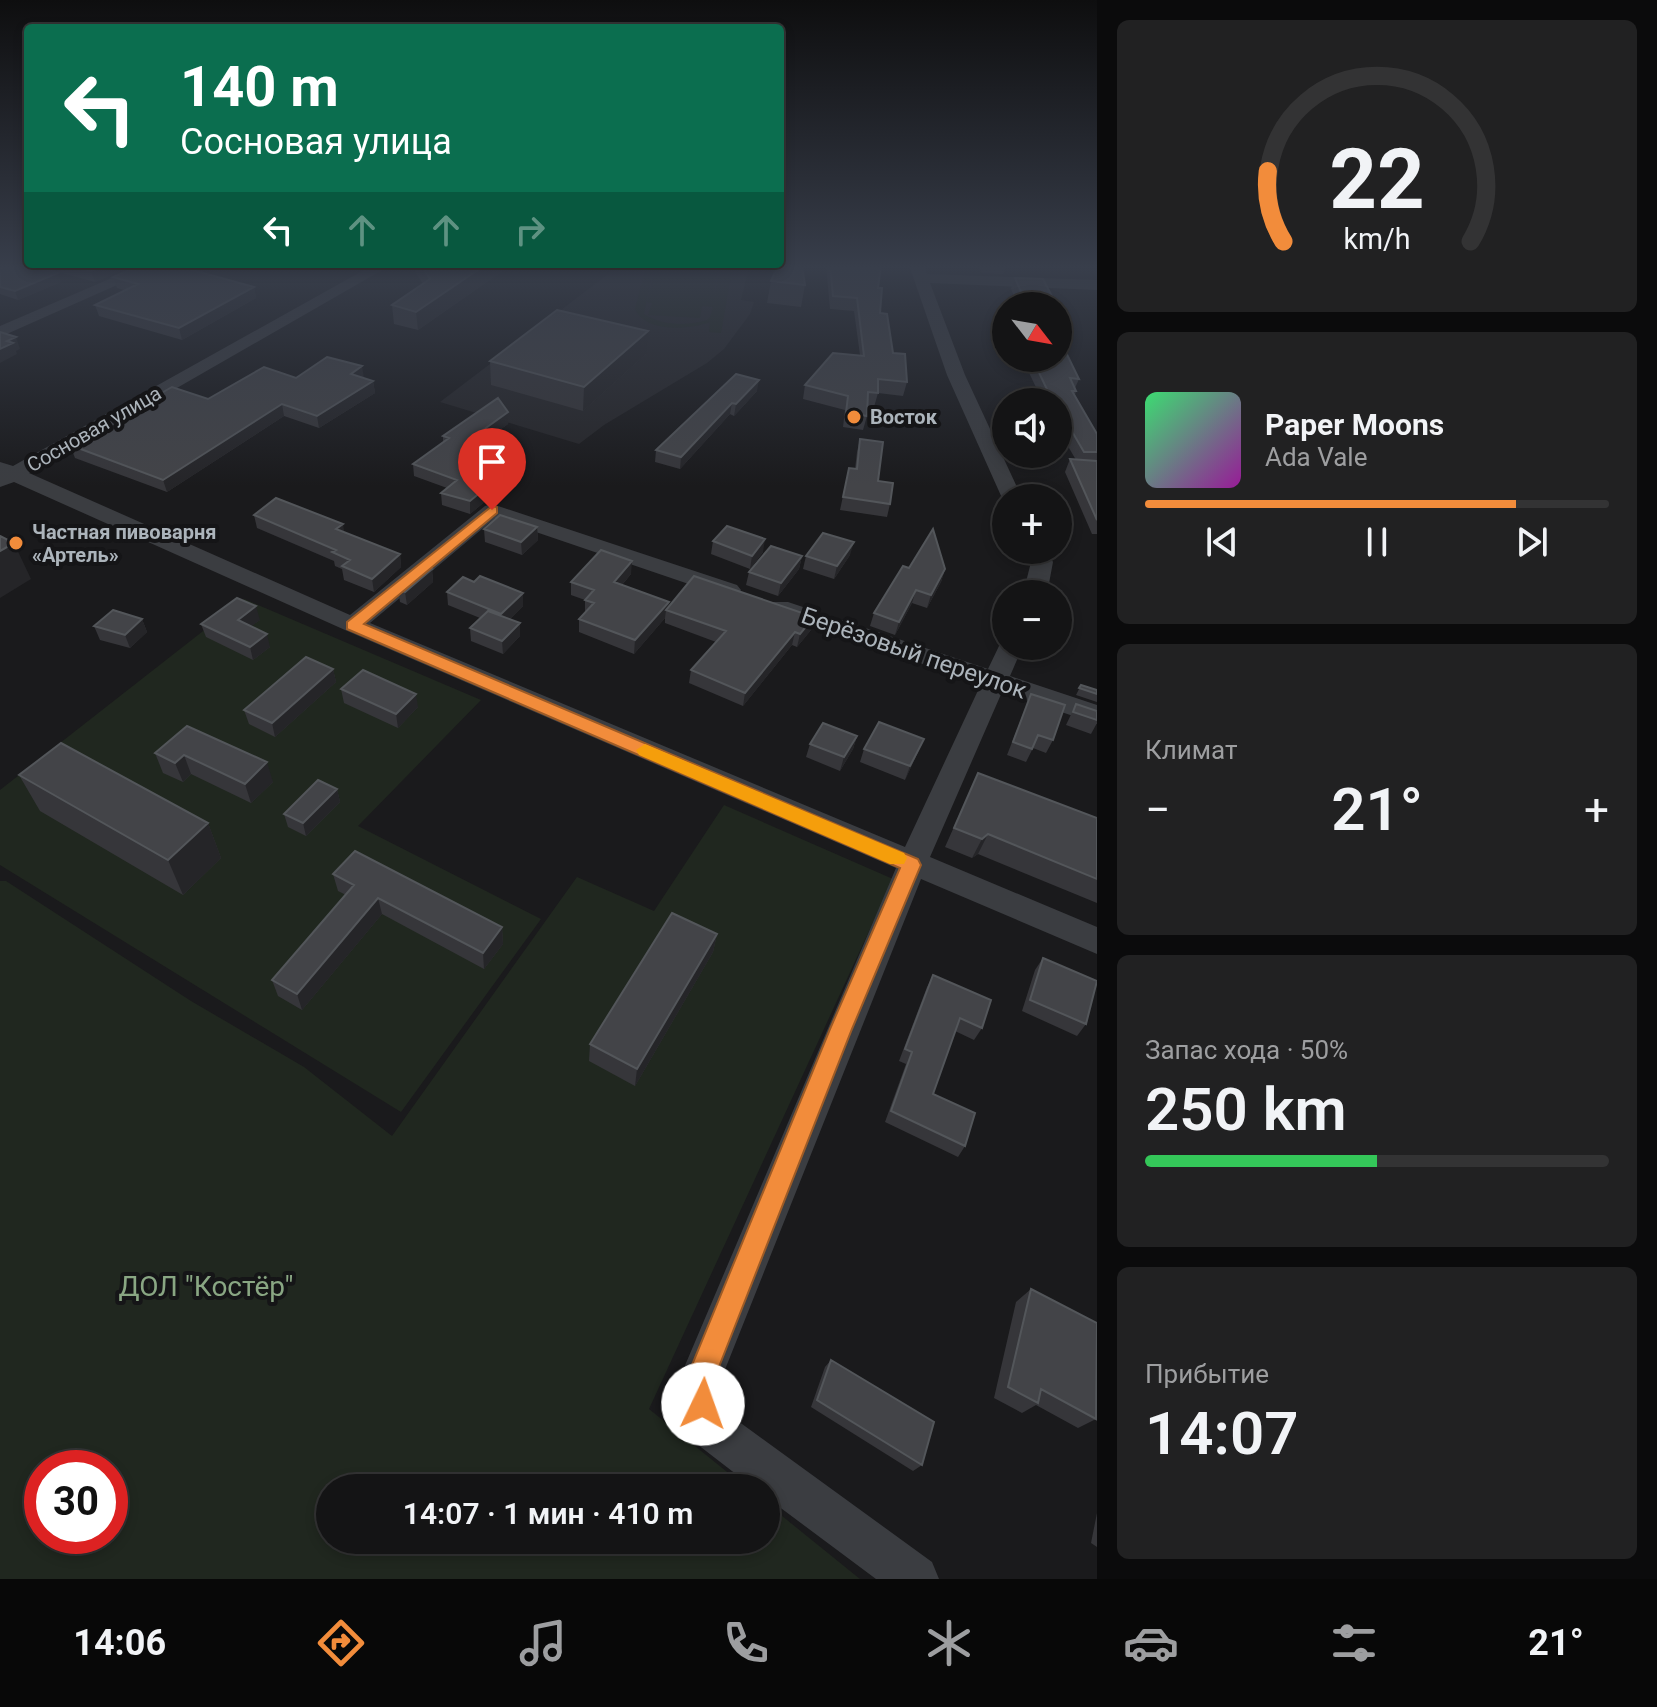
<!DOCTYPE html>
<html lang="ru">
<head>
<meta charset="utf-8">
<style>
	:root { --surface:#141415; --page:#212122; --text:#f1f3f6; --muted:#9d9ea0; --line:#333334; --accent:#f28c3b }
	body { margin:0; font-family:Roboto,sans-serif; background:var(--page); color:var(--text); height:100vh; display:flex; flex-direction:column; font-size:30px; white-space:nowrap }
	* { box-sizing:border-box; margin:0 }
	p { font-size:26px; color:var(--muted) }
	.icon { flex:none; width:44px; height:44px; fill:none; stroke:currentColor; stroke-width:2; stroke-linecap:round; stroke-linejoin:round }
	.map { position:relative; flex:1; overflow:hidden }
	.drawer { display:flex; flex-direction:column; gap:20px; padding:20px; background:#0b0b0c; width:560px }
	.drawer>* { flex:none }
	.banner { position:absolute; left:24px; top:24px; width:760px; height:244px; border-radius:8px; box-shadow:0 4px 12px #0003,0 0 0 2px var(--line); background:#0b6e4f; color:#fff; overflow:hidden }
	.needle { width:52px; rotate:121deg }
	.buttons { position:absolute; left:992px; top:292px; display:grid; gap:16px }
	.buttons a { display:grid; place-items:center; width:80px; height:80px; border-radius:50%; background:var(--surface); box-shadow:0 4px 12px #0003,0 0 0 2px var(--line); font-size:40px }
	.speed { position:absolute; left:24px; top:1450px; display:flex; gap:16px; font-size:40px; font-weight:700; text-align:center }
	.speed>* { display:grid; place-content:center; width:104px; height:104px; border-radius:50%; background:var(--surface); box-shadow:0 4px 12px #0003,0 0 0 2px var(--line); line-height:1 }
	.speed .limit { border:12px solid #d22; background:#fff; color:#111 }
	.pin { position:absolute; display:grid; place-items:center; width:68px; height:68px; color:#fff; margin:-82px -34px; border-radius:50% 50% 50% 0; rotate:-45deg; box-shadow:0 0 8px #0007 }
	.pin .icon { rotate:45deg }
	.me { position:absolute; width:88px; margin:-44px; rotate:3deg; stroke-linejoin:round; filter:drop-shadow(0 0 6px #0008) }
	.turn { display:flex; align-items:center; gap:28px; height:168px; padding:0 24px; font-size:36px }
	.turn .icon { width:104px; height:104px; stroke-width:2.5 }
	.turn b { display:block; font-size:56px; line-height:68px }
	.lanes { display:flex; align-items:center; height:76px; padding:0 24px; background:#0003; justify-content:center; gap:40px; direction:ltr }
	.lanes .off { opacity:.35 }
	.big { font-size:60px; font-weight:600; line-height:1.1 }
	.drawer .widget { flex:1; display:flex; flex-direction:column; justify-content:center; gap:12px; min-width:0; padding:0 28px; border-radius:12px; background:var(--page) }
	.drawer .dial { align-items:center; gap:0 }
	.dial svg { height:208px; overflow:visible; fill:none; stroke:var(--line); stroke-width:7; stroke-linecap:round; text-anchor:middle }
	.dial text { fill:var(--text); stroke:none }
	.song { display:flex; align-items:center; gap:24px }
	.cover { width:96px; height:96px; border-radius:12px; background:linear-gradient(135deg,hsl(140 70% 55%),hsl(300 70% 35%)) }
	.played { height:8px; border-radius:4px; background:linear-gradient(90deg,var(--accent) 80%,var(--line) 80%) }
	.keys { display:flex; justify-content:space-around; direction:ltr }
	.heat { display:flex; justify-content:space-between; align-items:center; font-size:44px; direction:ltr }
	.charge { height:12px; border-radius:6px; background:linear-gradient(90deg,#34c759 50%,var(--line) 0) }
	.trip { position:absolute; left:316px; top:1474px; width:464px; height:80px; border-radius:40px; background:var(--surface); box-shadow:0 4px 12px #0003,0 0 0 2px var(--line); font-weight:600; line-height:80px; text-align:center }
	.dock { display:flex; height:128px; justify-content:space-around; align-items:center; background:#080808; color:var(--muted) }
	.dock .icon { width:56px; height:56px }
	.dock .active { color:var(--accent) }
	.dock b { font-size:36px; color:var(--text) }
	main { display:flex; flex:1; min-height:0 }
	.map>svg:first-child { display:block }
	.built { fill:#262629 }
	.green { fill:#20271f; fill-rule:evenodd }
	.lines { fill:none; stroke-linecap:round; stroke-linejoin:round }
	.minor { fill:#3b3d41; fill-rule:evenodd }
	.wall { fill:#36363a }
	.shaded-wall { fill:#252528 }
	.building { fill:#434448; stroke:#53565a; stroke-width:2 }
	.route { fill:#f28c3b; stroke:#9d5b26; stroke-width:2 }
	.slow { fill:#f59e0b }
	.poi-dot { fill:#f28c3b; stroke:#151517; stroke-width:3 }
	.labels { text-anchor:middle; stroke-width:8; stroke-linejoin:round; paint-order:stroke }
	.far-poi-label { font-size:20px; font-weight:bold; fill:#acb4bb; stroke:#151517; text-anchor:start }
	.far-street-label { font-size:20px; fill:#acb4bb; stroke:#151517 }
	.street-label { font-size:24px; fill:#acb4bb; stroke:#151517 }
	.near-park-label { font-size:28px; fill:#89a683; stroke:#151517 }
</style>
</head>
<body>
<main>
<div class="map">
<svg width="1097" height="1579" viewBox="0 0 1097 1579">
	<rect width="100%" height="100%" fill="#1a1a1c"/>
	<path class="built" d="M620 265 749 267 741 300 754 302 750 314 724 349 707 363 604 425 579 444 440 402Z"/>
	<path class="green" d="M646 265H654L644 314C663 326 685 326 707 320L710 317 713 307 702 306 700 318 648 315 652 303 647 302 656 265H718L714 297 721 265H733L721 333 709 332 710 322C689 330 646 333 635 309Z
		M244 599 481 700 358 826 541 919 401 1112 0 865V790Z
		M724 805 893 879 649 1409 747 1488H330V1540H766V1503L860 1579H0V881H6L191 1001 304 1067 392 1136 577 877 654 911ZM42 1468H110V1536H42Z"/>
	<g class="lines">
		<path class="minor" d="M142 265H162L0 337V326Z
			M373 265H391L29 473 350 615 485 506 492 504 737 585 741 590 737 595H721L495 518 370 623 905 847 981 684 772 612 768 607 772 602H788L988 669 999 646 1006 639V646H1023L1010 676 1097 705V724L1002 692 930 857 1097 927V954L921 879 720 1382 727 1413 932 1562 939 1579H876L766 1497V1488H754L693 1441 686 1426 678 1382 896 868 345 630 14 482 0 487V462L13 466Z
			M909 265H924L927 274 1097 280V290L930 283 965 375 1022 498H1006V503L1002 498 947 375Z
			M1025 550H1047L1053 562 1047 594H1023L1031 562Z"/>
	</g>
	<path class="wall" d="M50 265H134L95 282 51 270Z
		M191 265 192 270 254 287 256 298 182 340 99 316 95 305 124 290 117 288 113 277Z
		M411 265H511L418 330 394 324 392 305 423 284Z
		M767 265H802L805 285 801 307 767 303 771 281 777 267Z
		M826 265H900V267L881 266 878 288 880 313 893 353 907 382 903 396 878 393 874 407 867 406V416L863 430 843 427 845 410 803 399 805 385 860 355 854 311 830 309Z
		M978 265H1006L1003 274 982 273Z
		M0 268 61 282 18 300 0 294Z
		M1015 278 1057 306H1018L1011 289Z
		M1058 307 1069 328 1065 339H1060L1079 379 1075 388 1076 391 1075 395 1097 434V534H1092L1065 472 1070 459 1076 460 1058 429V402H1043L1022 358H1058Z
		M646 354 583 411 491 385 490 361Z
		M736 374 757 391 734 416 730 414 680 469 655 462 656 450Z
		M296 378H364L373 381 375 393 319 428 284 416 167 492 75 458 70 445 208 399Z
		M508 424 487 439V448L482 452 517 475 470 514 442 505 441 493 447 488 414 476 413 464 443 442V436Z
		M860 439 890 504 887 517 840 510 849 468 855 469 857 452Z
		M254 515 345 533 400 554 401 567 374 592 344 580 342 569 335 566 334 561 257 528Z
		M537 527 538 540 522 555 485 542 484 529Z
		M713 541 763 552 750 569 711 554Z
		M850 555 834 579 803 569 806 556Z
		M802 556 799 569 778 596 746 585 749 572Z
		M909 568 945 569 941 582 927 608 912 603 895 635 870 626 874 613Z
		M432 569 433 582 407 605 400 602 398 589Z
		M631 574 622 585 669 602 668 607 814 617 811 630 797 647 792 645 743 706 689 683 691 670 716 642 665 623V618L634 654 579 632V619L585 613V600L571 595V582Z
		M447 592 523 606 510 619 520 636 503 654 471 641 470 628 480 618 448 605Z
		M142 619 147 632 130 648 100 640 94 626Z
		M260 620 251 626 270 647 253 660 206 637 201 624Z
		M333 669 336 682 275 737 249 724 244 710Z
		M1081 685 1097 690V702L1076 695Z
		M341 689 418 707 398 728 344 703Z
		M1031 694 1053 740 1046 753 1033 748 1026 762 1007 755Z
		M1076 704 1097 711V723L1091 734 1066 725Z
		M187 726 273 782 251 803 191 774 183 782 163 773 155 753Z
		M857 736 853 749 840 771 806 757 810 744Z
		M924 739 905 780 860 762 864 749Z
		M978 773 1097 818V903L978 854 972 858 945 847Z
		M19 775 208 823 221 858 183 895 40 811Z
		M337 789 340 802 306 836 288 827 284 814Z
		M333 874 502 927 503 944 484 969 382 914 302 1010 278 996 272 980 346 895 338 891Z
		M717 934 713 952 635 1086 589 1061 590 1044Z
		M1043 958 1086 1024 1077 1036 1022 1011 1035 970Z
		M933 975 982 1028 974 1040 955 1031 933 1094 965 1146 958 1157 885 1122 906 1064 899 1061 927 987Z
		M1031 1289 1096 1419 1078 1428 1036 1405 1022 1413 994 1398 1016 1302Z
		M831 1360 922 1465 913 1471 811 1407 825 1367Z
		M1097 1513V1547L1091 1543Z"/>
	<path class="shaded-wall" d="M104 265H134L95 282 91 271Z
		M180 265H191L193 271 178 266Z
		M485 265H511L418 330 416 312Z
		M58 273 61 282 18 300 15 291Z
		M254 287 256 298 182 340 179 328Z
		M648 331 646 354 583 411 584 387Z
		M16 337 20 349 16 351 17 354 0 363V349L7 341Z
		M362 366 364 378 351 374Z
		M759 380 757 391 734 416 736 404Z
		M373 381 375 393 319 428 317 416Z
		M732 403 730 414 680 469 681 457Z
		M282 404 284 416 167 492 163 480Z
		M508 412V424L487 439V448L470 460 469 448 479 433Z
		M516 463 517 475 470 514V501Z
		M343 524 345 537 336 529Z
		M537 527 538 540 522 555 521 542Z
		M765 539 763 552 750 569 752 556Z
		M854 542 850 555 834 579 837 566Z
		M14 543 31 579 0 598V551Z
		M400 554 401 567 374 592 372 579Z
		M802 556 799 569 778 596 781 583Z
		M632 561 631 574 613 595 614 582Z
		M432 569 433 582 407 605 405 592Z
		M945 569 941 582 927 608 931 595Z
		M916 590 912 603 895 635 899 622Z
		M523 593V606L502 627 501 614Z
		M669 602 668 611 666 610 665 618 634 654 635 640Z
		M256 606 260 620 242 633 238 620Z
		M814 617 811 630 797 647 800 634Z
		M142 619 147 632 130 648 125 635Z
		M520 623V636L503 654 502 641Z
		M795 632 792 645 743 706 745 693Z
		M267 634 270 647 253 660 250 647Z
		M333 669 336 682 275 737 272 723Z
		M416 694 418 707 398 728 396 714Z
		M857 736 853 749 840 771 844 757Z
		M924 739 918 752 905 780 910 766Z
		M184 755 191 774 183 782 175 763Z
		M267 762 273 782 251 803 245 784Z
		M337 789 340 802 306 836 303 823Z
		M208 823 221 858 183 895 168 860Z
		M988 834 978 854 972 858 982 839Z
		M378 898 382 914 302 1010 297 994Z
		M502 927 503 944 484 969 483 953Z
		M717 934 713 952 635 1086 637 1069Z"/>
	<path class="building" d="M9 265H32L58 273 15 291 0 287V268Z
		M70 265H104L91 271Z
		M141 265H180L178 266 254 287 179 328 95 305 138 284 113 277Z
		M421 265H485L416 312 392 305 430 279Z
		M778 265H802L805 285 771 281Z
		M830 265H881L878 288H882L880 313 887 314 893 353 905 354 907 382 878 379V393L868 392 867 416 846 413 848 396 805 385 833 353 864 356 857 298 833 296Z
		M1015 278 1043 279 1057 306H1027Z
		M1058 307 1069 328 1058 327Z
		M557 310 648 331 584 387 490 361Z
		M0 332 16 337 7 341 13 343 0 349Z
		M1058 336 1079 379 1070 378 1076 391H1072L1097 434V452H1084L1063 416H1059L1058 413V402H1053L1032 358H1058Z
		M327 357 362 366 351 374 373 381 317 416 282 404 163 480 70 445 172 387 208 399 264 367 296 378Z
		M736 374 759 380 736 404 732 403 681 457 656 450Z
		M498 398 508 412 479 433 487 436 469 448 516 463 470 501 441 493 457 480 413 464 449 438 443 436Z
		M860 439 883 442 878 481 893 483 890 504 843 497 849 468 857 469Z
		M1070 459 1097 461V520Z
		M276 498 343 524 336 529 400 554 372 579 342 566 350 560 332 552 336 550 254 515Z
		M500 515 537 527 521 542 484 529Z
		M727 526 765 539 752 556 713 541Z
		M933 529 945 569 931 595 916 590 899 622 874 613 903 566 909 568Z
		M823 533 854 542 837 566 806 556Z
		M0 536 14 543 0 551Z
		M771 546 802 556 781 583 749 572Z
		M601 550 632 561 614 582 669 602 635 640 579 619 594 603 585 600 594 590 571 582Z
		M425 566 432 569 405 592 398 589Z
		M480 576 523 593 501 614 447 592 463 577 474 582Z
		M694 576 814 617 800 634 795 632 745 693 691 670 726 631 666 610Z
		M237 598 256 606 238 620 267 634 250 647 201 624Z
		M113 610 142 619 125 635 94 626Z
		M488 611 520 623 502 641 470 628Z
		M306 657 333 669 272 723 244 710Z
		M363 670 416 694 396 714 341 689Z
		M1081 685 1097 690V694L1079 688Z
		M1031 694 1065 705 1053 740 1038 735 1032 749 1013 742Z
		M1076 704 1097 711V720L1073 712Z
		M879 722 924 739 910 766 864 749Z
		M823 723 857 736 844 757 810 744Z
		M187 726 267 762 245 784 184 755 175 763 155 753Z
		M61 743 208 823 168 860 19 775Z
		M978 773 1097 818V879L988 834 982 839 954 828Z
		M318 780 337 789 303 823 284 814Z
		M355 851 502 927 483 953 378 898 297 994 272 980 354 885 333 874Z
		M672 913 717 934 637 1069 590 1044Z
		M1043 958 1097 981 1086 1024 1030 1000Z
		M933 975 991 1000 982 1028 960 1018 933 1094 975 1113 965 1146 891 1111 912 1052 905 1049Z
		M1031 1289 1097 1323 1096 1419 1041 1389 1038 1403 1008 1387Z
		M831 1360 934 1422 922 1465 817 1400Z"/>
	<linearGradient id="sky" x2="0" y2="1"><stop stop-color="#0e0e0f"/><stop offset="0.55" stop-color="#383e4b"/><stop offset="1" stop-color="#383e4b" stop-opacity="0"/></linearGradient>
	<rect width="1097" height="486" fill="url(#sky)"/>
	<path class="route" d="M492 506 497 507V513L364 624 918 859 921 865 852 1029 713 1382 717 1404 713 1414 703 1418 693 1414 685 1382 830 1029 900 868 347 629V622Z"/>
	<path class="slow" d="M645 744 904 853 907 858 904 864H890L639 755 636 750Z"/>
	<g class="poi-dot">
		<circle cx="854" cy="417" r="8"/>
		<circle cx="16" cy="543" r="8"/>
	</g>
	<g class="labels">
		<g class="far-poi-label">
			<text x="870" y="424">Восток</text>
			<text x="32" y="539">Частная пивоварня<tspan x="32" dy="23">«Артель»</tspan></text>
		</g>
		<g class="far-street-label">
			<text transform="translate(94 429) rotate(-30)" y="7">Сосновая улица</text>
		</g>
		<g class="street-label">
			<text transform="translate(914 653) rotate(19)" y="8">Берёзовый переулок</text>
		</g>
		<g class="near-park-label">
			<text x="206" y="1296">ДОЛ "Костёр"</text>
		</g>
	</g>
</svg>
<div class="buttons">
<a><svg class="needle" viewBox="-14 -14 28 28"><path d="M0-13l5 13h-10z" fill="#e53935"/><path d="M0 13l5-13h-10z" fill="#9d9ea0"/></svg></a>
<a><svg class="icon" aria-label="sound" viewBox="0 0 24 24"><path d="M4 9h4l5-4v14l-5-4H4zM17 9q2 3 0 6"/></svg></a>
<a>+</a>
<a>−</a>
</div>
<div class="speed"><div class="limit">30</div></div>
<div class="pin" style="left:492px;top:510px;background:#d93025"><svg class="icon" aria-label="arrive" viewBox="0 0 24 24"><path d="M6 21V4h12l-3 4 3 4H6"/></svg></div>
<svg class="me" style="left:703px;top:1404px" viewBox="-20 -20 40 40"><circle r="19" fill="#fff"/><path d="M0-13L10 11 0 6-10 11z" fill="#f28c3b"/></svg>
<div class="trip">14:07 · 1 мин · 410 m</div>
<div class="banner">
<div class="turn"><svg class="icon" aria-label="left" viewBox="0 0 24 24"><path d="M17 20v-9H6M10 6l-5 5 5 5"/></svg><div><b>140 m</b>Сосновая улица</div></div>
<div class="lanes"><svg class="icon" aria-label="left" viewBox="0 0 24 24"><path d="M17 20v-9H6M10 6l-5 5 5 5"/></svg><svg class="icon off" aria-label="ahead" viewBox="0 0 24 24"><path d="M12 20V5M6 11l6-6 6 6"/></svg><svg class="icon off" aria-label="ahead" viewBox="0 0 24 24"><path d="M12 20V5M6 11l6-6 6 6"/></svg><svg class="icon off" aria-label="right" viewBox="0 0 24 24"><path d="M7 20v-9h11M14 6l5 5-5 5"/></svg></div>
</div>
</div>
<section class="drawer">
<div class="widget dial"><svg viewBox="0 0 100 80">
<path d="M14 69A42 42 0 1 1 86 69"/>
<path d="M14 69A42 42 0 0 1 8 42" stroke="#f28c3b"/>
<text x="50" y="56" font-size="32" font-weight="700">22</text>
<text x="50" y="72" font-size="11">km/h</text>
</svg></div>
<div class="widget">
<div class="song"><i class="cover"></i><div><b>Paper Moons</b><p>Ada Vale</p></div></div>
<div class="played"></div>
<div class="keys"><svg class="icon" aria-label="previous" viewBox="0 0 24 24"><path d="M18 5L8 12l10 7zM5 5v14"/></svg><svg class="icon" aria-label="pause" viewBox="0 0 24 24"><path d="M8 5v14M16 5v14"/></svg><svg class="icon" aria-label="next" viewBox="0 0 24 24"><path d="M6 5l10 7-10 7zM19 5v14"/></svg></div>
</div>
<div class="widget"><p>Климат</p>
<div class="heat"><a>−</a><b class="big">21°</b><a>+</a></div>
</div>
<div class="widget"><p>Запас хода · 50%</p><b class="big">250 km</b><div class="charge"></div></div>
<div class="widget"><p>Прибытие</p><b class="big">14:07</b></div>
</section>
</main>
<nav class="dock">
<b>14:06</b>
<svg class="icon active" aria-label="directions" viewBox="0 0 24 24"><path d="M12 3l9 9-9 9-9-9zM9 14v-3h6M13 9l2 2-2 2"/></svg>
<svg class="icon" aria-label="music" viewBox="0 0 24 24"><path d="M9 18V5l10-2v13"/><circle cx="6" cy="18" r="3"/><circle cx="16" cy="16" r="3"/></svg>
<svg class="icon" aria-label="phone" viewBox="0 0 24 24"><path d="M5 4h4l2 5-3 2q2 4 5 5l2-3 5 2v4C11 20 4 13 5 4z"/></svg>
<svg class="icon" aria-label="climate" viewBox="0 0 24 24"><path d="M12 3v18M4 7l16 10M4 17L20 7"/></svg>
<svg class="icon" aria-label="car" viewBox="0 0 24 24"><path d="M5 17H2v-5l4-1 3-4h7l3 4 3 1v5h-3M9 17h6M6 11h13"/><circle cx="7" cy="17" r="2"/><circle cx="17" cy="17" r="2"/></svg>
<svg class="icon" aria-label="filters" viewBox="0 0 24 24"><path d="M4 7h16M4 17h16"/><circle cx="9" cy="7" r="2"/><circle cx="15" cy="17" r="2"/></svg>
<b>21°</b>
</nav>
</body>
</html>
